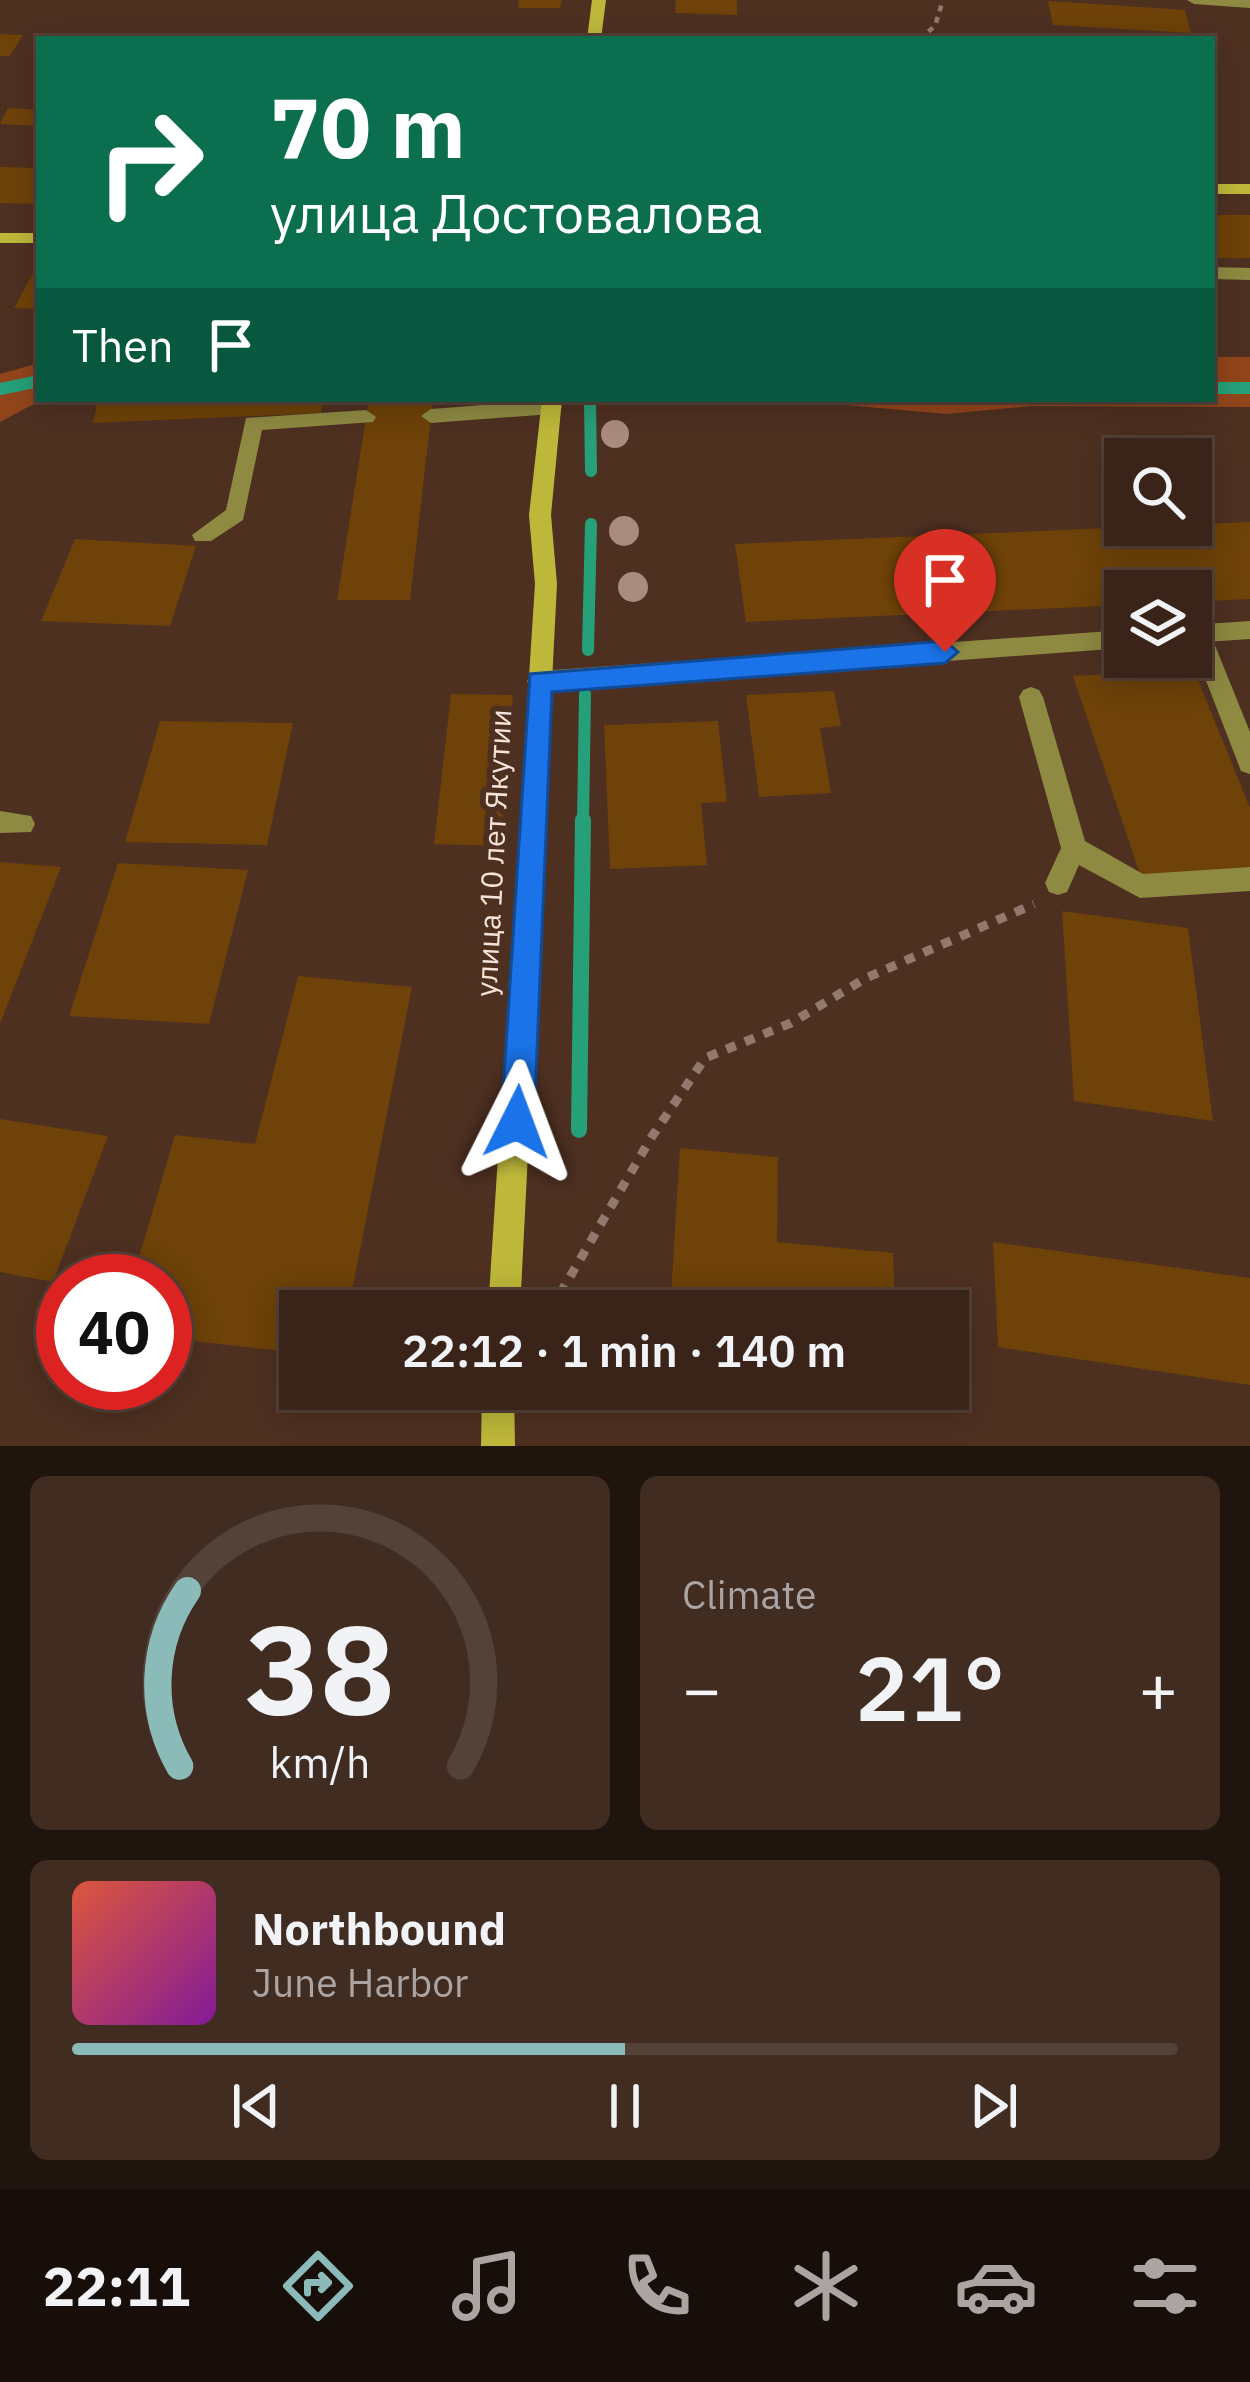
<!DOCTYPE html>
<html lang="en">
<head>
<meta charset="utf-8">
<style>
	:root { --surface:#3a2419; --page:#412c22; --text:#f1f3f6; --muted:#aba4a2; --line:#544138; --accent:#8bbbb9 }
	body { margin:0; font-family:"IBM Plex Sans",sans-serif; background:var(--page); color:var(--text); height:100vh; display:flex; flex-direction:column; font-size:45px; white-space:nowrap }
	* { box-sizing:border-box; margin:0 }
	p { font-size:39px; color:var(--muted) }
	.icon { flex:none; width:66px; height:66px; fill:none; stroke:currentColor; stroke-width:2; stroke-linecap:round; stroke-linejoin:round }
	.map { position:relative; height:1446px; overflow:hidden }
	.side { display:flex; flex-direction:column; gap:30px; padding:30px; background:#20140e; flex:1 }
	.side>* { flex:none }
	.hud { position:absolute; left:36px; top:36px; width:1179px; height:366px; border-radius:0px; box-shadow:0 6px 30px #0003,0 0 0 3px var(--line); background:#0b6e4f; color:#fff; overflow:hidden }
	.tools { position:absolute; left:1104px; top:438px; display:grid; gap:24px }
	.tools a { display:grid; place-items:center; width:108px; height:108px; border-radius:0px; background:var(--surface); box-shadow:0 6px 30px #0003,0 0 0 3px var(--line); font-size:60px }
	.speed { position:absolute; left:36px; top:1254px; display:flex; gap:24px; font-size:60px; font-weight:700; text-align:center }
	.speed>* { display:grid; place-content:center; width:156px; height:156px; border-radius:50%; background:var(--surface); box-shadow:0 6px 30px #0003,0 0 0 3px var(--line); line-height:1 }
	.speed .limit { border:18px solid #d22; background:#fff; color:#111 }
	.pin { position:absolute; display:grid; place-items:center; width:102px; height:102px; color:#fff; margin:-123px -51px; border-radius:50% 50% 50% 0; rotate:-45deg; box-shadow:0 0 12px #0007 }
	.pin .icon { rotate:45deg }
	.me { position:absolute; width:132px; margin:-66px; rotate:3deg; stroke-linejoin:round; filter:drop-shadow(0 0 9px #0008) }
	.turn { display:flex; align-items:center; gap:42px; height:252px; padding:0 36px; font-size:54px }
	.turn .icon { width:156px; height:156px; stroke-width:2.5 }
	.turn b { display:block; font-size:84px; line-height:102px }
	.then { display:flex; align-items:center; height:114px; padding:0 36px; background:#0003; gap:24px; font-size:45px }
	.big { font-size:90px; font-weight:600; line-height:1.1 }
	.side .card { flex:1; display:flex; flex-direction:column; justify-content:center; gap:18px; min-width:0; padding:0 42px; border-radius:18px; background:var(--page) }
	.side .dial { align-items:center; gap:0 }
	.dial svg { height:312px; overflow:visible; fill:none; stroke:var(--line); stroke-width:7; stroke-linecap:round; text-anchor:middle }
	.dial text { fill:var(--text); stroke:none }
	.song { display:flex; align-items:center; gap:36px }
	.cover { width:144px; height:144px; border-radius:18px; background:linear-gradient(135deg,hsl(10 70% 55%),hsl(290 70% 35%)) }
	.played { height:12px; border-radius:6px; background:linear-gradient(90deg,var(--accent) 50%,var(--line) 50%) }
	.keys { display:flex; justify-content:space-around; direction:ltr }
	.heat { display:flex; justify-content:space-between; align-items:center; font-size:66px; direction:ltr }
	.side .tiles { flex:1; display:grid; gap:30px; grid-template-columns:1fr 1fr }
	.card:last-child { grid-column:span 2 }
	.trip { position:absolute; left:279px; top:1290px; width:690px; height:120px; border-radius:0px; background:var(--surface); box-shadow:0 6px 30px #0003,0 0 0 3px var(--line); font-weight:600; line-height:120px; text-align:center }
	.menu { display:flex; height:192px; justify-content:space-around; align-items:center; background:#170e0a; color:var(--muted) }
	.menu .icon { width:84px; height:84px }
	.menu .active { color:var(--accent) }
	.menu b { font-size:54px; color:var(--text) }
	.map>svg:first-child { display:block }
	.green { fill:#92451b }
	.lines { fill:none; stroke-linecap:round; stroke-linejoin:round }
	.stream-far1 { stroke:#26a079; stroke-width:12 }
	.stream { stroke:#26a079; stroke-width:16 }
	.building { fill:#6e4208 }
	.path-far1 { stroke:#93796d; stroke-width:4.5; stroke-dasharray:6 6; stroke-linecap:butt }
	.path { stroke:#93796d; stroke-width:9; stroke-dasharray:10 10; stroke-linecap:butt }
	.lane { fill:#8e8a42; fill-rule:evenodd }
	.street { fill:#8e8a42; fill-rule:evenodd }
	.secondary { fill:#beb83a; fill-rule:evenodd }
	.tree { fill:#a98c7e }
	.route { fill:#1a73e8; stroke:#114b97; stroke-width:3 }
	.labels { text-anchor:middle; stroke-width:12; stroke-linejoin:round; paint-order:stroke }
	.street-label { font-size:30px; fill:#f7e3da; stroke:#4e3021 }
</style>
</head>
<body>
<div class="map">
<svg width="1250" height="1446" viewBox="0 0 1250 1446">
	<rect width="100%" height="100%" fill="#4e3021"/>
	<path class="green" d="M1212 357H1250V407L1032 406 946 414 779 399H1212Z
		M39 363V399H43L0 422V374Z"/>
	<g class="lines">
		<path class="stream-far1" d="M1212 388H1250
			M0 389 39 381
			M590 399 591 471
			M588 650 591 524
			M583 823 585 694"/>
		<path class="stream" d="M579 1130 583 820"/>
	</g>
	<path class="building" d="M519 0H562L560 8H518Z
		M676 0H737V15L675 13Z
		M1048 1 1185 10 1191 33 1053 25Z
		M0 34 23 35 10 56H0Z
		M8 108 39 110V126L0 124Z
		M0 167 39 168V204L0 203Z
		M1212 215H1250V258H1212Z
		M39 262V309L14 308Z
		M98 399H323L321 413 93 423Z
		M369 399H433L410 600H337Z
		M1250 522V599L1191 602V591H1125V605L746 622 735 544Z
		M75 539 196 546 170 626 41 621Z
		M1194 670 1250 808V871L1141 877 1073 676Z
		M834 691 841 726 820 728 831 793 759 797 746 695Z
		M451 694 513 695 501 846 434 844Z
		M160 721 293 723 267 845 125 842Z
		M718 721 727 802 701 803 707 865 610 869 604 725Z
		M0 862 61 867 0 1024Z
		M118 863 248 870 209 1024 69 1016Z
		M1062 911 1188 928 1213 1121 1074 1101Z
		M298 976 412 987 348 1311H300V1353L165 1338V1281H132L175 1135 255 1144Z
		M0 1119 108 1136 53 1282 0 1272Z
		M680 1148 778 1157 777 1242 893 1253 895 1311H670Z
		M993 1242 1250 1278V1385L998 1347Z"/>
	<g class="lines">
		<path class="path-far1" d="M919 39 935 26 943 0"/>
		<path class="path" d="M550 1311 651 1138 705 1058 791 1023 866 978 1034 904"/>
		<path class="lane" d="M1212 267 1250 268V280L1212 279Z
			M552 400 562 407 552 414 431 423 421 416 431 409Z
			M366 410 376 417 373 422 262 430 243 520 211 541H195L192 535 226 510 246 418Z
			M1199 624 1210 633 1250 732V774L1241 771 1238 763 1191 642V626Z
			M1031 687 1039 690 1043 697 1085 841 1143 874 1250 867V891L1140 898 1079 865 1067 892 1058 895 1049 892 1045 883 1061 848 1019 697 1023 690Z
			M0 811 31 816 35 824 31 832 0 833Z"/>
		<path class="street" d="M1187 0H1250V8L1194 4Z
			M1250 621V639L1191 643V625Z
			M1125 630V648L539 691 531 688 527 681 531 674 539 671Z"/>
		<path class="secondary" d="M592 0H606L601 39H587Z
			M1212 184H1250V194H1212Z
			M0 233H39V243H0Z
			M542 399H562L551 515 557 584 520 1311H488L535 584 529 515Z
			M482 1389H514L515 1446H481Z"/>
	</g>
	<g class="tree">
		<circle cx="615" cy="434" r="14"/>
		<circle cx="624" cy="531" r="15"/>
		<circle cx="633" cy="587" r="15"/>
	</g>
	<path class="route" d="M945 641 958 652 945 663 552 692 534 1122 529 1134 517 1138 505 1134 501 1122 530 674Z"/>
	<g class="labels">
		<g class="street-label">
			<text transform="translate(494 853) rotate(-87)" y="10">улица 10 лет Якутии</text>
		</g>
	</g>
</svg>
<div class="tools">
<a><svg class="icon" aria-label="search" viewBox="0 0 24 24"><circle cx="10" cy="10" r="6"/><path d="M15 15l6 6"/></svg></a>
<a><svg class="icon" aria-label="layers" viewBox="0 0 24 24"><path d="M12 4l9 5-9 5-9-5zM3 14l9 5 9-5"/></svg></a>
</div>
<div class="speed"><div class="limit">40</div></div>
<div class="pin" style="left:945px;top:652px;background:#d93025"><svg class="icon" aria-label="arrive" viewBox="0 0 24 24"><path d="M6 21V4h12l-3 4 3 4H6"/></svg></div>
<svg class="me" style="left:517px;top:1122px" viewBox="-20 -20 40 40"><path d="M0-17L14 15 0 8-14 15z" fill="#1a73e8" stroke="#fff" stroke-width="4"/></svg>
<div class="trip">22:12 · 1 min · 140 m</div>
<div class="hud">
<div class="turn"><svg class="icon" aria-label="right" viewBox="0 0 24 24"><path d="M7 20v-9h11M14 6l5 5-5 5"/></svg><div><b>70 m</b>улица Достовалова</div></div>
<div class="then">Then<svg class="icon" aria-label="arrive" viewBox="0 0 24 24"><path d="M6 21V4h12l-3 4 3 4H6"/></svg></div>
</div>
</div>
<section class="side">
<div class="tiles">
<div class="card dial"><svg viewBox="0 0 100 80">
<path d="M14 69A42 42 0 1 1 86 69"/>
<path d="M14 69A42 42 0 0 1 16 24" stroke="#8bbbb9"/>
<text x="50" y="56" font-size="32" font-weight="700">38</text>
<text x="50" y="72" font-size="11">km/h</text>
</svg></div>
<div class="card"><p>Climate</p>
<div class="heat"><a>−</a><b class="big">21°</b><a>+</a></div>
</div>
<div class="card">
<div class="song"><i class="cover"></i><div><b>Northbound</b><p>June Harbor</p></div></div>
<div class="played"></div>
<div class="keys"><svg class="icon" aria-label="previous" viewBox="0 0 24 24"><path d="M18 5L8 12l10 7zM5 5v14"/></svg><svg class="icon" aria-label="pause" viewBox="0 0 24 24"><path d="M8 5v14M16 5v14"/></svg><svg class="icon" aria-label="next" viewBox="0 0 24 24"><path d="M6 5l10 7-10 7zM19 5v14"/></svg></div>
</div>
</div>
</section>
<nav class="menu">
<b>22:11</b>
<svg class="icon active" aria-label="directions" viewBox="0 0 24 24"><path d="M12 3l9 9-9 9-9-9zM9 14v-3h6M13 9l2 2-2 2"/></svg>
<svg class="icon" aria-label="music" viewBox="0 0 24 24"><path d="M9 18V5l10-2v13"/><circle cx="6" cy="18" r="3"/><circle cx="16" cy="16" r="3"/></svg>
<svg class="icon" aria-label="phone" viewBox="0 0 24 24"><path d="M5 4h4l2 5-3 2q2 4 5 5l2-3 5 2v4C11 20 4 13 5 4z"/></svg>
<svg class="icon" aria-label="climate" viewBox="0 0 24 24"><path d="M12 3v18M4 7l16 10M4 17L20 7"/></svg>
<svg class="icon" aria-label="car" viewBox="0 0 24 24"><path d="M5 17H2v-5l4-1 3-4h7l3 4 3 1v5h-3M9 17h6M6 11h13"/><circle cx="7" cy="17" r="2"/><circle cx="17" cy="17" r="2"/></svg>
<svg class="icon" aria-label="filters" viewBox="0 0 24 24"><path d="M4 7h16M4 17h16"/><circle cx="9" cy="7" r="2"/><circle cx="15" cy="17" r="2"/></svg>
</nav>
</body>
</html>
